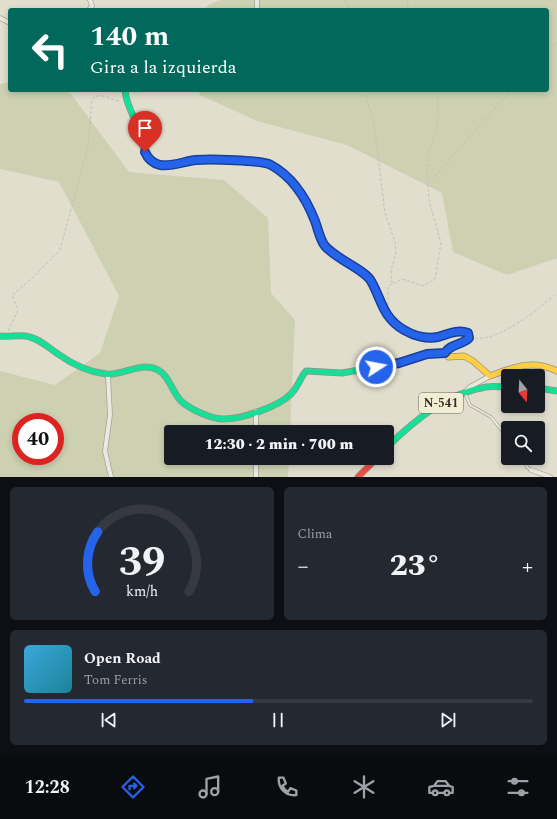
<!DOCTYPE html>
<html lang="es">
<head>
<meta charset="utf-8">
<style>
	:root { --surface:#171b24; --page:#242831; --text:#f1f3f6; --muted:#9ea1a6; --line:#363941; --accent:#2563eb }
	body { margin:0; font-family:Spectral,serif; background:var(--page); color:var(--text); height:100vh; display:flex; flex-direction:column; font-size:15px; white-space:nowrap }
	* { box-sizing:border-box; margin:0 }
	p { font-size:13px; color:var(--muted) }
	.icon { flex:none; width:22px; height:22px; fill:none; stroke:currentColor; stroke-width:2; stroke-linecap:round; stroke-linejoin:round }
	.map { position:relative; height:477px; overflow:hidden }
	.side { display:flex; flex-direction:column; gap:10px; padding:10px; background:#0d0f14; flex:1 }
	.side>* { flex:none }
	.hud { position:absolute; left:8px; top:8px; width:541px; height:84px; border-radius:4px; box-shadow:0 2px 6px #0003; background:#00695c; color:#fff; overflow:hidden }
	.needle { width:26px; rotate:162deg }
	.fabs { position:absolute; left:501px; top:369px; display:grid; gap:8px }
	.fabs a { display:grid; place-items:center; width:44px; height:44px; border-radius:4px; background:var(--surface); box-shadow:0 2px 6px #0003; font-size:20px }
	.speed { position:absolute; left:12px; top:413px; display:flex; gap:8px; font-size:20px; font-weight:700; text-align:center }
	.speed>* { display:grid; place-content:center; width:52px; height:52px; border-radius:50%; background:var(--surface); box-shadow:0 2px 6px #0003; line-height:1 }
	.speed .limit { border:6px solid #d22; background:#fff; color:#111 }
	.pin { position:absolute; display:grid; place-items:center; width:34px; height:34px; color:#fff; margin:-41px -17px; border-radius:50% 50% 50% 0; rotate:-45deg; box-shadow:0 0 4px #0007 }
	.pin .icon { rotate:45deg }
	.me { position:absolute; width:44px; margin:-22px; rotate:79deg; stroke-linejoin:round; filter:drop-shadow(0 0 3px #0008) }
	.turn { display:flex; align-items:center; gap:14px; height:84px; padding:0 16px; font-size:18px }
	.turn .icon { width:52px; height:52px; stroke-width:2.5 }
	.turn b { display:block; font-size:28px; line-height:34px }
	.big { font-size:30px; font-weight:800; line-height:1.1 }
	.side .card { flex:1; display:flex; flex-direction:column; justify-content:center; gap:6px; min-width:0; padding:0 14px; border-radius:6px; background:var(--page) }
	.side .dial { align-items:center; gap:0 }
	.dial svg { height:104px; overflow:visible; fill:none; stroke:var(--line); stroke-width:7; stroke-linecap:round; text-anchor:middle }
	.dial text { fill:var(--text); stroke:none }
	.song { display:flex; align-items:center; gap:12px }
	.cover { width:48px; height:48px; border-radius:6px; background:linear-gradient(135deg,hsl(200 70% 55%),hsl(190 70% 35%)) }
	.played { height:4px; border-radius:2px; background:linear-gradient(90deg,var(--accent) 45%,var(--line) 45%) }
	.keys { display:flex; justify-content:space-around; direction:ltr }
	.heat { display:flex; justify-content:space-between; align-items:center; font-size:22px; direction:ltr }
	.side .tiles { flex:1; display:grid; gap:10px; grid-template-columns:1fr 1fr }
	.card:last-child { grid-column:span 2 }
	.trip { position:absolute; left:164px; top:425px; width:230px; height:40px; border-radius:4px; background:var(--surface); box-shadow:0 2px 6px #0003; font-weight:800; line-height:40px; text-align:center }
	.menu { display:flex; height:64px; justify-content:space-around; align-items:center; background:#090b0e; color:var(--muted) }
	.menu .icon { width:28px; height:28px }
	.menu .active { color:var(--accent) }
	.menu b { font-size:18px; color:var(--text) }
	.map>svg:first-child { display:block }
	.green { fill:#cdd1b2; fill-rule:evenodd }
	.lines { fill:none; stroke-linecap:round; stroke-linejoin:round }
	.lane-casing { stroke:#a7a397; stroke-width:3.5 }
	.street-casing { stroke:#a7a397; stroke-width:5.5 }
	.fast-casing { stroke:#979387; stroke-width:7 }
	.slow-casing { stroke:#979387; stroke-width:7 }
	.jam-casing { stroke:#979387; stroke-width:7 }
	.path { stroke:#c3bfb6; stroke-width:1; stroke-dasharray:3 2; stroke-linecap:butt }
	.lane { stroke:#eae9df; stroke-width:2 }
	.street { stroke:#eae9df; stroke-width:4 }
	.fast { stroke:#16e098; stroke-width:5.5 }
	.slow { stroke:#ffcf43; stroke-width:5.5 }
	.jam { stroke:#f24e42; stroke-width:5.5 }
	.route-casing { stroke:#184099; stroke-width:10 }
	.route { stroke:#2563eb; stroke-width:7 }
	.labels { text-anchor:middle; stroke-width:4; stroke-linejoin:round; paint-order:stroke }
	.shield { fill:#f2eed5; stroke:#6e6756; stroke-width:1 }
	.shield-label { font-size:12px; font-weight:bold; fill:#352d20 }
</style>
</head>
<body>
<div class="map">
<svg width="557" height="477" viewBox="0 0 557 477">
	<rect width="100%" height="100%" fill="#e2dece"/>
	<path class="green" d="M221 0H557V258L507 275 453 252 442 193 347 145 257 121 200 95 198 90H547V10H204L210 4Z
		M10 82V90H68L129 172 224 180 268 218 271 293 295 320 290 432H171V458H289L288 477H0V371L55 385 100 353 119 296 59 182 0 169V84ZM21 422H55V456H21Z"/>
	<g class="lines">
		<defs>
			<path id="lane" d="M465 393 470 405 491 417 508 438
				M523 458 527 467 531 470"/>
			<path id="street" d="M257 0V10
				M89 10 92 6 90 0
				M0 18 10 23
				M108 375 110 415 105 451 111 477
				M466 391 470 387 490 376
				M256 411V432
				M531 470 550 477
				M256 477V458"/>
			<path id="fast" d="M125 90C126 105 134 116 139 129 143 139 142 153 150 160 163 172 188 161 203 159 222 158 265 159 280 170 294 180 306 197 312 213 316 224 318 237 326 247 336 259 353 265 365 274
				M0 336C10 337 20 334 30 337 41 340 49 348 58 354 72 364 89 372 106 374 122 376 140 362 156 369 169 374 172 393 182 402 192 410 211 419 224 419 242 419 278 407 291 394 298 387 300 378 306 371L342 373 399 363 427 354 445 353
				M538 388 557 391
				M387 447C415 420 447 393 486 387 493 386 501 387 508 387"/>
			<path id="slow" d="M365 274C372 280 374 287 377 295 385 315 400 334 423 337 438 340 452 328 468 333L469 338C462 345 450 344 445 353L448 357 464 356 473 361 490 376C514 367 533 359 557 371"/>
			<path id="jam" d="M358 477 377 458"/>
		</defs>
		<use href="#lane" class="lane-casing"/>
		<use href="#street" class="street-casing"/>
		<use href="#fast" class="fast-casing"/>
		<use href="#slow" class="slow-casing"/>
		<use href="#jam" class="jam-casing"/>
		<path class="path" d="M345 0 350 10
			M408 0 407 4 410 10
			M547 50 557 42
			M364 90 374 124 385 213 395 242 396 252 391 271 392 283
			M428 184 511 90
			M388 305V286L402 279 423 286 435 279 441 243 429 201 427 169 429 151 438 124V90
			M8 331 18 310 12 295 30 280 60 250 88 147 92 100C101 90 110 101 120 101
			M475 338C498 342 540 308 557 293"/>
		<use href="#lane" class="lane"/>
		<use href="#street" class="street"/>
		<use href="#fast" class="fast"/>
		<use href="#slow" class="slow"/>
		<use href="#jam" class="jam"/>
	</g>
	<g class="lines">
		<defs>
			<path id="route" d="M145 152C148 159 152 163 160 165 172 167 185 161 196 160 209 159 262 160 271 165 293 177 306 198 315 221 318 229 320 240 325 246 336 259 365 270 371 281 382 300 382 317 404 330 414 336 427 339 438 337 448 334 458 329 468 333L469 338C462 345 450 344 445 353L427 354 399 363 376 367"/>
		</defs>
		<use href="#route" class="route-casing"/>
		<use href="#route" class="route"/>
	</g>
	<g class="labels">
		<rect class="shield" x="419" y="393" width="44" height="20" rx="3"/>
		<g class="shield-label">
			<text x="441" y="407">N-541</text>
		</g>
	</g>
</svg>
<div class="fabs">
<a><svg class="needle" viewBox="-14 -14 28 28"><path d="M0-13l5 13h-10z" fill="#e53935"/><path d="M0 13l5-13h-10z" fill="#9ea1a6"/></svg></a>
<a><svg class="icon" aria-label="search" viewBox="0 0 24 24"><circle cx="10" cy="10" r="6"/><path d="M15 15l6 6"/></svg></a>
</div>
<div class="speed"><div class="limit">40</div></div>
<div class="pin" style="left:145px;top:152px;background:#d93025"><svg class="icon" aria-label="arrive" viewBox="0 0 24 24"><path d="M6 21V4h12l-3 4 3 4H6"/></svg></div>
<svg class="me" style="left:376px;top:367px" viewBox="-20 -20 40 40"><circle r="17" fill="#2563eb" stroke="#fff" stroke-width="3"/><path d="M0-11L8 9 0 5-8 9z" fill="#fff"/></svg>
<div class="trip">12:30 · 2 min · 700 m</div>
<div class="hud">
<div class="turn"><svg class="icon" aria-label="left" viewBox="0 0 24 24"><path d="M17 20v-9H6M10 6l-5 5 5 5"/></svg><div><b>140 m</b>Gira a la izquierda</div></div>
</div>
</div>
<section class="side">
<div class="tiles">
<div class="card dial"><svg viewBox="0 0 100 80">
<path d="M14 69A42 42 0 1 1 86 69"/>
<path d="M14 69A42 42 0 0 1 16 23" stroke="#2563eb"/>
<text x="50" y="56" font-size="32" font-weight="700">39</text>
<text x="50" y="72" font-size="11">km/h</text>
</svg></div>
<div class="card"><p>Clima</p>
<div class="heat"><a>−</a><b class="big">23°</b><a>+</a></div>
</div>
<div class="card">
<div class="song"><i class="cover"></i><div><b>Open Road</b><p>Tom Ferris</p></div></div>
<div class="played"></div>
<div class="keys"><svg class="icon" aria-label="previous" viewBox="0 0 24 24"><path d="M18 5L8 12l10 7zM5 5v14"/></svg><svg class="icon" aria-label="pause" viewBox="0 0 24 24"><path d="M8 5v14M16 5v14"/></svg><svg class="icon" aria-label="next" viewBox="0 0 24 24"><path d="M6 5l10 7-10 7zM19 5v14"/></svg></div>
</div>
</div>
</section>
<nav class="menu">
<b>12:28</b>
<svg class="icon active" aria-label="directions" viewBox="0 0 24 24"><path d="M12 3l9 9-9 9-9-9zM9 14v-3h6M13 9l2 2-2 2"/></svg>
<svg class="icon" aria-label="music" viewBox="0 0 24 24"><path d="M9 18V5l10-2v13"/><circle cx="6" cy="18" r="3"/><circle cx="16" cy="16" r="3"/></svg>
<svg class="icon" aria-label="phone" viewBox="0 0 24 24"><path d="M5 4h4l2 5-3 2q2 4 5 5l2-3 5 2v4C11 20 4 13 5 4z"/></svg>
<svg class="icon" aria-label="climate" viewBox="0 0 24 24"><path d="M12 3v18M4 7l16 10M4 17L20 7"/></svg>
<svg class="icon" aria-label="car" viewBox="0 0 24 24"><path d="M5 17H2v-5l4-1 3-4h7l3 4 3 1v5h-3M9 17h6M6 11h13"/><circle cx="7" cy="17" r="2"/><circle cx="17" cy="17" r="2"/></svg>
<svg class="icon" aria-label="filters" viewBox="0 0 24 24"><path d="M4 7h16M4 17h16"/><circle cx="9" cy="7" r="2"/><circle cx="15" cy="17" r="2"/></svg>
</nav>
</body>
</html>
